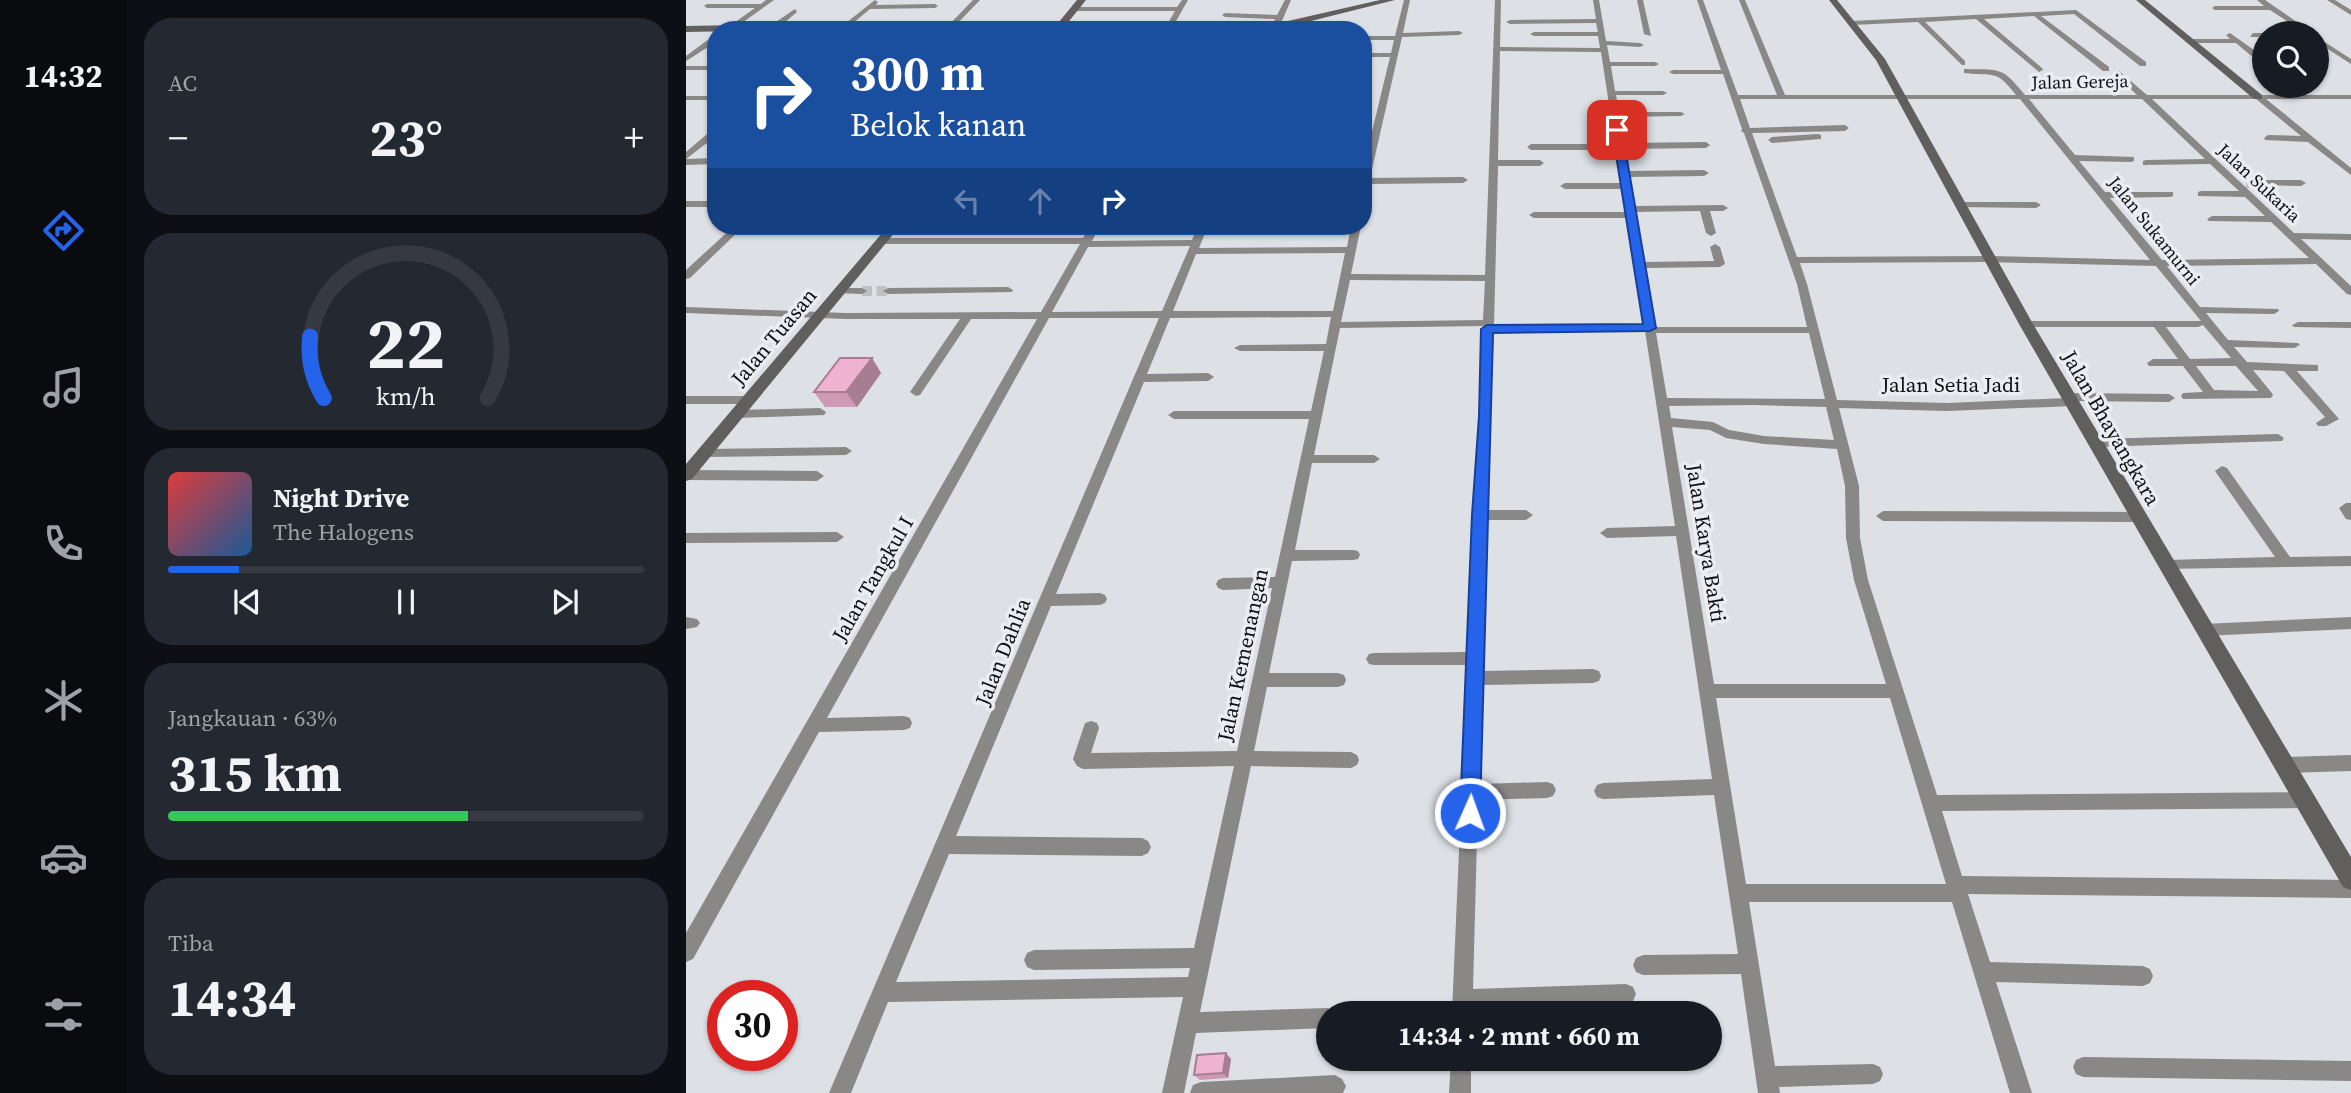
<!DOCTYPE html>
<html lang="id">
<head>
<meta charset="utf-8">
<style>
	:root { --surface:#171b24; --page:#242831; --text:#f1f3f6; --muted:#9ea1a6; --line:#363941; --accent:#2563eb }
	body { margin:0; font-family:"Source Serif 4",serif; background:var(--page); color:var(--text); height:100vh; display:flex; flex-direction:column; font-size:26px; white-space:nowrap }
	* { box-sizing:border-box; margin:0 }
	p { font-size:23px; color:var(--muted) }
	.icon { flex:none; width:38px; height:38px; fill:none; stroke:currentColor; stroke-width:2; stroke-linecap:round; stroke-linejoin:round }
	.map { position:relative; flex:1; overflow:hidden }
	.drawer { display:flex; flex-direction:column; gap:18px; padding:18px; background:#0d0f14; width:560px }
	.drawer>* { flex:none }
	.top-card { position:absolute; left:21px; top:21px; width:665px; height:214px; border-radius:28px; box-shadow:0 2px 5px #0004; background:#1a4fa0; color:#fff; overflow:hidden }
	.buttons { position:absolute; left:1566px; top:21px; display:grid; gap:14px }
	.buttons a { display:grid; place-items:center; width:77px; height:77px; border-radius:50%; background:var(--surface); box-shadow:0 2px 5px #0004; font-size:35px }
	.speed { position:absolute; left:21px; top:980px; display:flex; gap:14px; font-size:35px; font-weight:700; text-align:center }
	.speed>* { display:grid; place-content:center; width:91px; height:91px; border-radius:50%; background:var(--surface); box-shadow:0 2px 5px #0004; line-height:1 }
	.speed .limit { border:10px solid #d22; background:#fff; color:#111 }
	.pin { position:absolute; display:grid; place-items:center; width:60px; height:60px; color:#fff; margin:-30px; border-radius:14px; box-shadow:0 4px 10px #0006 }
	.me { position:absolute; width:77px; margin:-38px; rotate:2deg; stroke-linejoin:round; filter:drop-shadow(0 0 5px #0008) }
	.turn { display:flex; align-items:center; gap:24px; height:147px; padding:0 28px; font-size:32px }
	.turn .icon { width:91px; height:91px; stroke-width:2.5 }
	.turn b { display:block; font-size:49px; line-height:60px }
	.lanes { display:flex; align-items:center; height:66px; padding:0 28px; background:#0003; justify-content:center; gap:35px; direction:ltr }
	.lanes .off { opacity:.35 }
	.big { font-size:52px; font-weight:700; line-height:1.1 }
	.drawer .widget { flex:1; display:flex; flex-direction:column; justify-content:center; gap:10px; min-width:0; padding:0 24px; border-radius:28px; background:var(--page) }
	.drawer .dial { align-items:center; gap:0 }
	.dial svg { height:182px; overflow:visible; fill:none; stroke:var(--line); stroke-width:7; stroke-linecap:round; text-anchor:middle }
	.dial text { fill:var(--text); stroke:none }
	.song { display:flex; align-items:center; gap:21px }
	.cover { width:84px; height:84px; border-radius:10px; background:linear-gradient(135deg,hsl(0 70% 55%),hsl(210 70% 35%)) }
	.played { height:7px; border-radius:4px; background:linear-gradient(90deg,var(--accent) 15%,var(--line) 15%) }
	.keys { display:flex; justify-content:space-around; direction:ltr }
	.heat { display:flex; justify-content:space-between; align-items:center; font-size:38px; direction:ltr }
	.charge { height:10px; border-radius:5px; background:linear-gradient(90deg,#34c759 63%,var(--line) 0) }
	.trip { position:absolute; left:630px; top:1001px; width:406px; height:70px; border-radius:35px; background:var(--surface); box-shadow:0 2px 5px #0004; font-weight:700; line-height:70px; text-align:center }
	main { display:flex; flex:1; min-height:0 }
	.menu { display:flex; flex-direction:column; width:126px; justify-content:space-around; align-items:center; background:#090b0e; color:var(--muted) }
	.menu .icon { width:49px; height:49px }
	.menu .on { color:var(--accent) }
	.menu b { font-size:32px; color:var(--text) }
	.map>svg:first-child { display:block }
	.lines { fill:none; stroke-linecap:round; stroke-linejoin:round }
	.street-tunnel { stroke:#bec1c4; stroke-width:10; stroke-dasharray:10 4.5; stroke-linecap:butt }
	.street { fill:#8a8787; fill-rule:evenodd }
	.secondary { fill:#615e5e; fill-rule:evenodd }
	.wall { fill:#ce99b4 }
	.shaded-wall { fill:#a77d92 }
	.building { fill:#efb2d1; stroke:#a77d92; stroke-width:2 }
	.route { fill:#2563eb; stroke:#184099; stroke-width:2 }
	.labels { text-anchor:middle; stroke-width:7; stroke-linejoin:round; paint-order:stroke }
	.far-street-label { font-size:18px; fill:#0f1012; stroke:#eaedf1 }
	.street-label { font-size:21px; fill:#0f1012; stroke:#eaedf1 }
</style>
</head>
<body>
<main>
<nav class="menu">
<b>14:32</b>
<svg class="icon on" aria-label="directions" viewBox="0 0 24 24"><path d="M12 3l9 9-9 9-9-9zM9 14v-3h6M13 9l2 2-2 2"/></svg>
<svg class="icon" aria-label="music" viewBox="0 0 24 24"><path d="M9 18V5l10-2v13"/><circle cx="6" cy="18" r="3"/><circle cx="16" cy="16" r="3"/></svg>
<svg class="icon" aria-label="phone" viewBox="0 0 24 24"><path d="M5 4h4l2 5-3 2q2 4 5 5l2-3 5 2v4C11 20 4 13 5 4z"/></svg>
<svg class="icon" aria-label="climate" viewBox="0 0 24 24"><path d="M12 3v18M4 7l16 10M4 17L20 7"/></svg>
<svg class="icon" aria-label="car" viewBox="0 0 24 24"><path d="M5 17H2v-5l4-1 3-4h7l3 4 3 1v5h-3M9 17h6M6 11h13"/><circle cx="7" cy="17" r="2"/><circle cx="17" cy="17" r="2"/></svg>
<svg class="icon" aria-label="filters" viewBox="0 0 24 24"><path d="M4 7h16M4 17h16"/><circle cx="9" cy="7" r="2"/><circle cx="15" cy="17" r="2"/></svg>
</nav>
<section class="drawer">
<div class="widget"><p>AC</p>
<div class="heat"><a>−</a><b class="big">23°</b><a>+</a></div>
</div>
<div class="widget dial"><svg viewBox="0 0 100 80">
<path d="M14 69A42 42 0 1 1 86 69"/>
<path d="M14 69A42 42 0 0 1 8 42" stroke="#2563eb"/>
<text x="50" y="56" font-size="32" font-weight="700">22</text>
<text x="50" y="72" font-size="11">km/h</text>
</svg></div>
<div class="widget">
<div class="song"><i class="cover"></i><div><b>Night Drive</b><p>The Halogens</p></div></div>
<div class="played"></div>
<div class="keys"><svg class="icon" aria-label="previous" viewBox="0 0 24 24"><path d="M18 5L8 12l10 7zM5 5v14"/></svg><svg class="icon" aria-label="pause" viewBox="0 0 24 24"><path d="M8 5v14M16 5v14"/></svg><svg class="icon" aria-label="next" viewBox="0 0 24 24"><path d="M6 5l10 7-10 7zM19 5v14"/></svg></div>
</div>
<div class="widget"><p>Jangkauan · 63%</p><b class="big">315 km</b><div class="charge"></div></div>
<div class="widget"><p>Tiba</p><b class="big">14:34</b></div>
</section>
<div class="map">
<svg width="1665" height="1093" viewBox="0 0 1665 1093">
	<rect width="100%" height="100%" fill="#dde0e4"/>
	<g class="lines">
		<path class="street-tunnel" d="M1560 183H1578
			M176 291H202"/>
		<path class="street" d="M80 0H88L46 30H38L69 8H21L18 6 21 4H75Z
			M189 0 192 2 190 5 249 4 252 6 249 8 184 9 159 30H151Z
			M287 0H294L265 30H258Z
			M496 0H502L485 30H478L489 11H388L385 9 388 7H491Z
			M599 0H605L595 23 591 25 587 23 589 19 539 17 536 15 539 13 591 15Z
			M718 0H724L717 33 773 31 777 33 773 35 716 37 684 178 777 177 782 180 777 183 683 184 680 191 677 192V169L704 57H677V53H705L708 40H677V36H709Z
			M809 0H815L814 47 914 48 912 36H848L844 34 848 32H912L910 23 824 24 820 22 824 20 910 19 907 0H913L920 41 954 43 958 45 954 47 921 45 924 62H969L973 64 969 66H925L929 91H977L981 93 977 95H930L933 112H995L999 114 995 116 933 117 938 143 1020 142 1024 145 1020 148 939 149 943 171 1018 170 1023 173 1018 176 943 177 948 206 1037 205 1042 208 1037 211H1024L1030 233 1025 236 1020 233 1014 211 949 212 958 262 1028 261 1024 247 1029 244 1034 247 1039 264 1034 267 959 268 969 327H1121L1111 284 1058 133 1055 131 1056 129 1037 74H987L983 72 987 70H1035L1011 0H1017L1052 95H1091L1053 0H1059L1099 95H1330C1309 68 1309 77 1278 73V69H1281C1316 70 1316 67 1339 95H1451L1430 75 1429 73 1433 71 1461 95H1665V99H1580L1665 168V175L1622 142 1579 140 1578 138 1582 135 1615 136 1570 99H1466L1608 233 1665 234V240L1615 239 1665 286V295L1661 294 1630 264 1481 266 1514 307 1592 309 1593 311 1588 314 1520 313 1542 340 1612 343 1614 345 1608 348 1548 347 1561 362 1632 365V371H1611L1653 419 1640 426H1632L1630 423 1639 417 1598 371 1567 370 1585 392 1587 395 1585 398 1497 399 1495 396 1497 393 1517 392 1497 366H1463L1461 363 1467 359H1492L1468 327H1340L1334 324 1340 321H1515L1470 266 1300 262 1114 263 1121 284 1151 400 1261 403 1379 398 1380 394 1384 393 1483 394 1489 398 1483 402 1392 401 1391 405 1387 406 1261 411 1153 408 1173 486 1174 538 1182 580 1251 795 1619 792 1625 794 1628 800 1625 806 1619 808 1256 811 1276 876 1665 880V898L1282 894 1304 962 1457 966 1464 969 1467 976 1464 983 1457 986 1310 982 1346 1093H1324L1266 902H1063L1089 1066 1187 1064 1194 1067 1197 1074 1194 1081 1187 1084 1093 1087 1094 1093H1072L1055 974 957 975 950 972 947 965 950 958 957 955 1052 954 1028 795 917 799 911 797 908 791 911 785 917 783 1026 779 990 536 921 538 914 533 921 528 989 526 959 331 808 332 801 510H840L847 515 840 520H801L796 671 907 669 913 671 915 676 913 681 907 683 796 685 793 784 861 782 867 784 870 790 867 796 861 798 792 800 787 989 940 984 947 987 950 994 947 1001 940 1004 786 1009V1013H766L781 665H688L683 664 680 659 683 654 688 653 781 652 797 326 654 328 628 455H688L694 459 688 463H626L609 550H667L672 551 674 555 672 559 667 560 606 561 583 673H652L658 675 660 680 658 685 652 687H581L568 751 665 752 671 755 673 760 671 765 665 768 565 766 514 1012 642 1008 650 1013H642V1028L510 1033 498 1093H476L497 997 202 1002 165 1093H143L473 318H363L141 718 218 716 224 718 226 723 224 728 218 730 133 732 7 959 0 962V933L351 319H285L234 395 230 396 224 392 274 319H159L0 313V307L159 313 355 312 394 244H195L190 241 195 238H397L404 226H414L406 241 506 240 512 226H522L513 248 661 247 665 226H675L665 274 799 275ZM814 51 915 52 929 144H845L841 147 845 150H930L935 183H879L874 186 879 189H936L940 212H848L843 215 848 218H941L958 325 808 326 812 166H854L858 163 854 160H812ZM1054 99H1334L1464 260 1303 256 1111 257 1066 133 1159 131 1163 128 1159 125 1064 128ZM1343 99H1456L1519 159 1460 160 1457 161V165L1524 164 1553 191H1515L1512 192V196L1559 197 1579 216H1526L1521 219 1523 221 1585 222 1623 258 1476 260 1424 198 1484 197 1487 196V192H1419L1393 161 1445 162 1448 161V157L1389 155ZM504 246 476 311 366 312 402 247ZM659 253 647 311H487L510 254ZM664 280 799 281 797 320 655 322ZM645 317 640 344 554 345 548 348 554 351H638L625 411H488L482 415 488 419H623L589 577 537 578 532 580 530 584 532 588 537 590 586 588 551 751 405 753 413 728 411 723 405 721 399 723 387 759 391 766 397 769 548 766 508 948 348 950 341 953 338 960 341 967 348 970 504 968 502 977 210 982 263 854 456 856 462 853 465 847 462 841 456 838 270 836 365 606 414 605 419 603 421 599 419 595 414 593 370 594 458 382 522 381 528 377 522 373 461 374 484 318ZM1517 325 1545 358 1504 359 1480 327H1512ZM970 333H1123L1139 399 981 398ZM1510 366H1550L1572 391 1528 390ZM1067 405 1140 407 1148 440 1078 436 1043 430 1027 422 985 418 983 406ZM986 427 1024 430 1040 438 1078 444 1151 449 1159 486 1160 538 1168 580 1200 684H1028ZM1030 698H1204L1260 884H1060Z
			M951 0H957L965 36 958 34Z
			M1571 0H1579L1627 33H1619L1584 10H1529L1526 8 1529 6H1578Z
			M1641 0H1649L1665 10V15Z
			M109 9 111 12 90 30H84V26Z
			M1390 10 1460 62V66H1454L1388 14 1355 16 1423 67V71H1417L1348 16 1298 19 1356 68 1357 70 1353 72 1290 19 1239 22 1279 61V65H1276L1232 22 1166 25 1162 23 1166 21Z
			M1544 33 1575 55V59H1569L1550 43H1505L1501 41 1505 39H1544L1540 35Z
			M1567 33H1580L1578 37H1564Z
			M27 36H30V42L0 61V56Z
			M1631 37 1665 59V64L1631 42Z
			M0 66H30V70H0Z
			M0 96H30V100H0Z
			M27 129H30V136L0 159V152Z
			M1132 134 1135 135V139L1086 143 1082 140 1086 137Z
			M30 158V164L0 165V159Z
			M1578 180H1615L1620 183 1615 186 1575 185V181Z
			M0 201H30V207H0Z
			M1274 202H1350L1355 205 1350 208 1271 207V203Z
			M48 226H58L4 278 0 279V270Z
			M322 287 327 290 326 292 202 294 197 291 202 288Z
			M153 288H176L181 291 176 294 149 293 148 291Z
			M1612 322H1665V328L1608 327 1606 325Z
			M0 396H61L67 400 61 404H0Z
			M134 408 140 412 138 415 51 418 45 414 51 410Z
			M1592 434 1598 438 1596 441 1410 447 1404 443 1410 439Z
			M160 447 166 451 160 455 19 457 13 453 19 449Z
			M1536 466 1541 468 1604 557 1665 556V566L1476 569 1474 565 1476 561 1481 560 1589 557 1529 471Z
			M1 470 131 471 138 476 131 481 1 480Z
			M1660 503H1665V520L1660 519 1653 508Z
			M1197 511 1452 512 1459 517 1452 522 1197 521 1190 516Z
			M151 532 158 537 151 542 0 543V533Z
			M0 617 11 619 14 623 11 627 0 629Z
			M1665 617V629L1518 636 1513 634 1510 630 1513 626 1518 624Z
			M1665 755V771L1598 773 1592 770 1590 765 1592 760 1598 757Z
			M1397 1057 1665 1061V1081L1397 1077 1390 1074 1387 1067 1390 1060Z
			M765 1059H785V1093H763Z
			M649 1075 656 1079 660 1086 657 1093H504L507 1085 515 1082Z"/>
		<path class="secondary" d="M391 0H400L376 30 267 27 0 32V26L267 21 368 28Z
			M694 0H709L589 30H510L589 24Z
			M1143 0H1151L1199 59 1347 324 1665 857V890L1657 887 1333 324 1190 60Z
			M1450 0H1459L1576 95V99H1568Z
			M202 226H214L6 479 0 481V464Z"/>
	</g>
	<path class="wall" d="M186 358 195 373 171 407H139L128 392Z
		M545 1059 542 1078 514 1080 508 1075Z"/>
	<path class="shaded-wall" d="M186 358 195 373 171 407 160 392Z
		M540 1053 545 1059 542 1078 537 1073Z"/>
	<path class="building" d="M154 358H186L160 392H128Z
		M540 1053 537 1073 508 1075 511 1055Z"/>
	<path class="route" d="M931 127 936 130 970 328 964 331 807 333 794 813 791 820 784 823 777 820 774 813 786 515 793 416 795 329 801 325 957 324 926 130Z"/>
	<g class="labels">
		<g class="far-street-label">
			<text transform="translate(1394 82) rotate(-1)" y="6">Jalan Gereja</text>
			<text transform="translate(1573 183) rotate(43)" y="6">Jalan Sukaria</text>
			<text transform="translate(1468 231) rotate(51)" y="6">Jalan Sukamurni</text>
		</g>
		<g class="street-label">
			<text transform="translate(88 337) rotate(-50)" y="7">Jalan Tuasan</text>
			<text x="1265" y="392">Jalan Setia Jadi</text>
			<text transform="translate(1425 428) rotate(60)" y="7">Jalan Bhayangkara</text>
			<text transform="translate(1020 543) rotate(81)" y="7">Jalan Karya Bakti</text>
			<text transform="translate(187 579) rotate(-60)" y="7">Jalan Tangkul I</text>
			<text transform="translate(317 652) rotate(-68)" y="7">Jalan Dahlia</text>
			<text transform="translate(557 655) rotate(-78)" y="7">Jalan Kemenangan</text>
		</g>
	</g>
</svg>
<div class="buttons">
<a><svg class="icon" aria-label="search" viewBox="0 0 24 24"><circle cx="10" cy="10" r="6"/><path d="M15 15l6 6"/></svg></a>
</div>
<div class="speed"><div class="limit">30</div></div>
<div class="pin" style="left:931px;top:130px;background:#d93025"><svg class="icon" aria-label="arrive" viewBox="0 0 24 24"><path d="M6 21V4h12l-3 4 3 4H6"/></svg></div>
<svg class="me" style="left:784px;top:813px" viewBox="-20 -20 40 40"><circle r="17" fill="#2563eb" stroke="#fff" stroke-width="3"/><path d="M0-11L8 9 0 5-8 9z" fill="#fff"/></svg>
<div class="trip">14:34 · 2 mnt · 660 m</div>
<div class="top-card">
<div class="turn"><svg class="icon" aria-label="right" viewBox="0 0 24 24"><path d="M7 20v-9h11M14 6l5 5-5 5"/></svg><div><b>300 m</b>Belok kanan</div></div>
<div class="lanes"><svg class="icon off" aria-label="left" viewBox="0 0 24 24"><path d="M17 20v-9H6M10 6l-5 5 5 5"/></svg><svg class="icon off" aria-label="ahead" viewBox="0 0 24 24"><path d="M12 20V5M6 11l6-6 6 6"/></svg><svg class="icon" aria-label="right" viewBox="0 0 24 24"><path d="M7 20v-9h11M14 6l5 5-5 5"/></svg></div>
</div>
</div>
</main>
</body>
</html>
